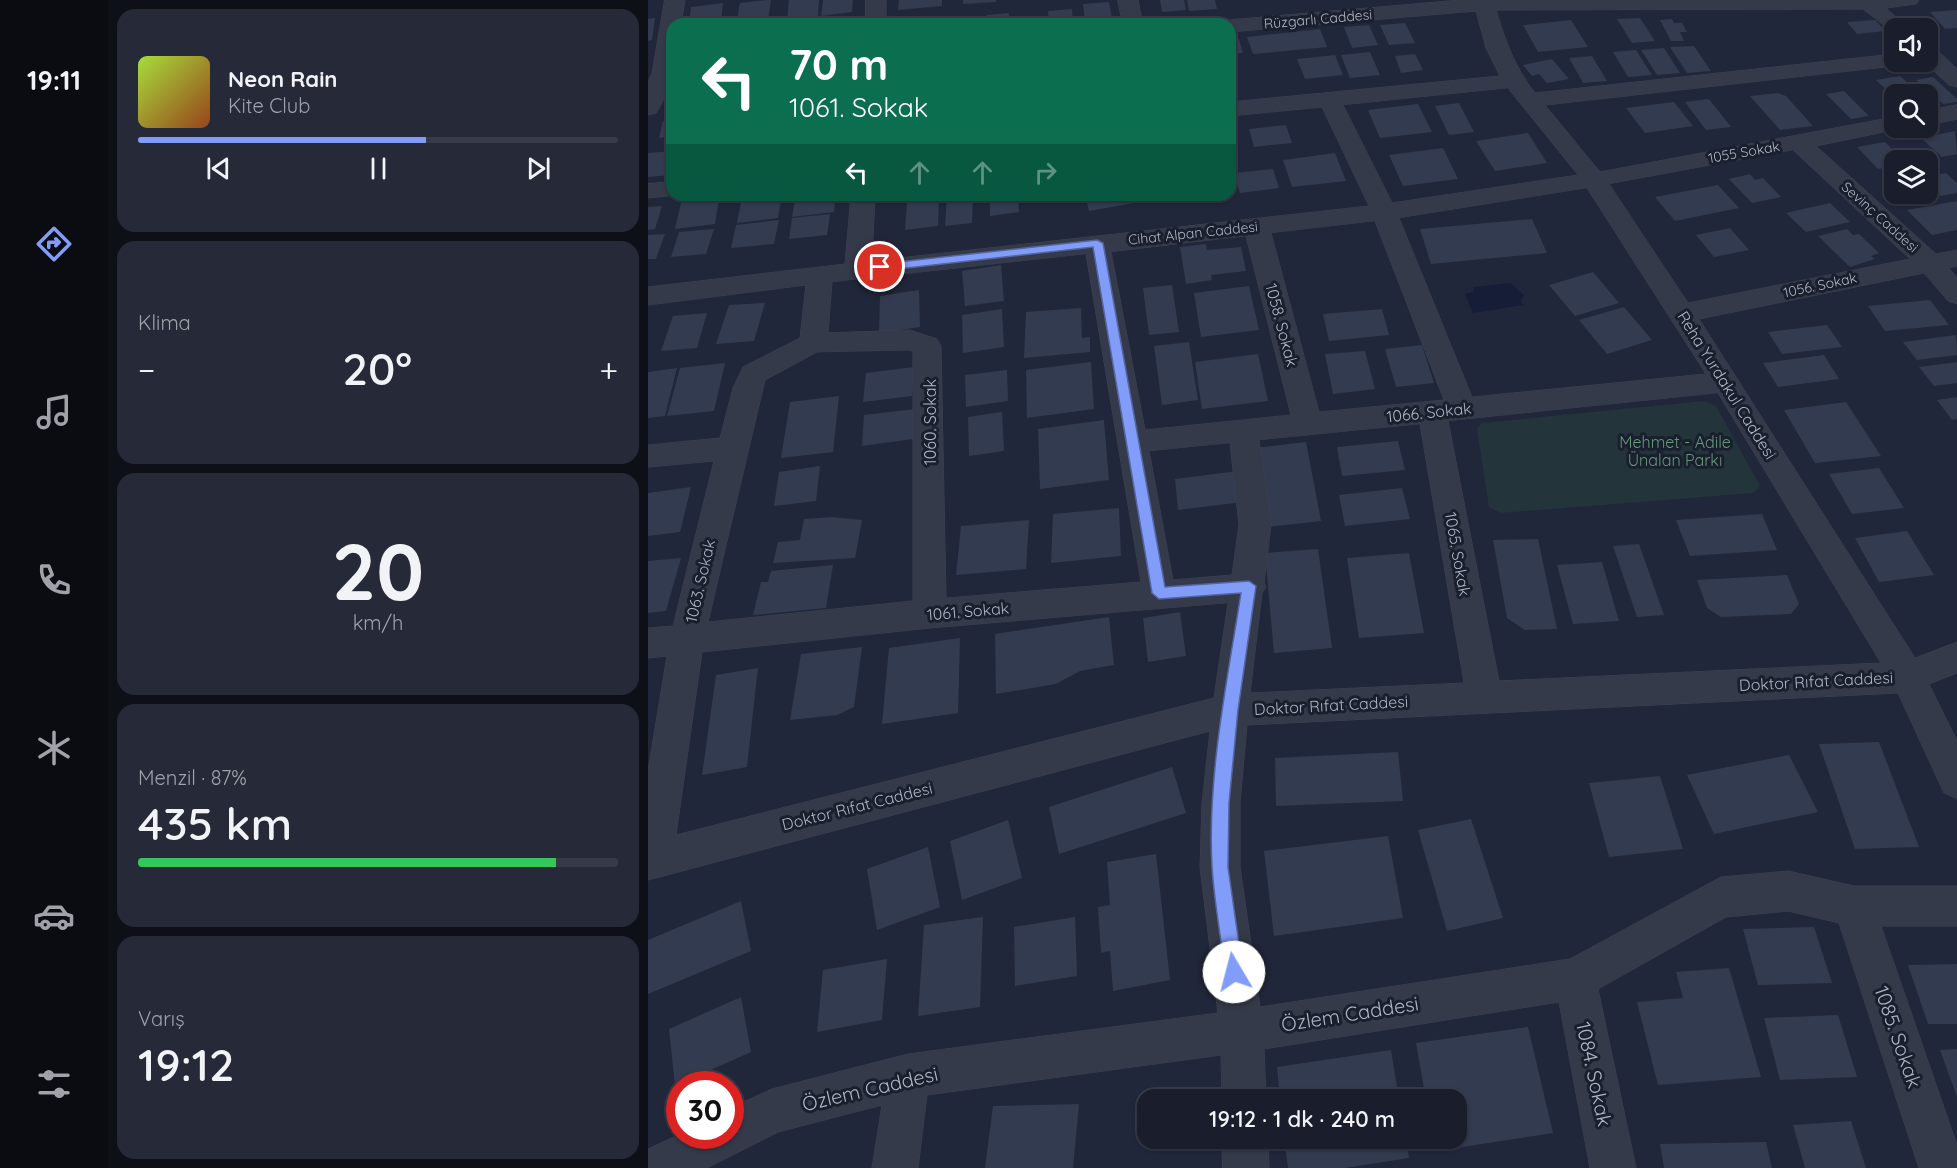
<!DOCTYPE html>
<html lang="tr">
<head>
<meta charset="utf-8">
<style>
	:root { --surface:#191d2c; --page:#262a38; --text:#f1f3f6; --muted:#9fa2a9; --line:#373b48; --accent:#829cf9 }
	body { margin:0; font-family:Quicksand,sans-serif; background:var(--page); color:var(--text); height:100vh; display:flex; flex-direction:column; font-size:22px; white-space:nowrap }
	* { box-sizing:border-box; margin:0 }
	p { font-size:20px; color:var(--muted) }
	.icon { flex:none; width:33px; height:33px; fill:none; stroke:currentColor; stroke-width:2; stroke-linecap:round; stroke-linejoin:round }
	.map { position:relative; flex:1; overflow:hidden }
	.details { display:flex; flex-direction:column; gap:9px; padding:9px; background:#0e1018; width:540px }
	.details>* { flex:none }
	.top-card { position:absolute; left:18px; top:18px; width:570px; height:183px; border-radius:18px; box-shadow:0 2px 4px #0004,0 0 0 2px var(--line); background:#0b6e4f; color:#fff; overflow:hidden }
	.tools { position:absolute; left:1236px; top:18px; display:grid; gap:12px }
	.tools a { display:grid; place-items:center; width:54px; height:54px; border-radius:12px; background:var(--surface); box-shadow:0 2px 4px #0004,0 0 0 2px var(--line); font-size:30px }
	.speed { position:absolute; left:18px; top:1071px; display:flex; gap:12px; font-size:30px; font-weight:700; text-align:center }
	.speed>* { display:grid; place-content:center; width:78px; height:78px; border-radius:50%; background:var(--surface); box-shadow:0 2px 4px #0004,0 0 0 2px var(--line); line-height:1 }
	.speed .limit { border:9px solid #d22; background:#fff; color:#111 }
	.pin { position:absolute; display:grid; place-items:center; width:51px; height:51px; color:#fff; margin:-26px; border:3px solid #fff; border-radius:50%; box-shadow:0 2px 6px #0007 }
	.me { position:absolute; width:66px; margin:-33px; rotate:352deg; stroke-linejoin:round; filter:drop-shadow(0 0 4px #0008) }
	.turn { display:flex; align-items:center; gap:21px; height:126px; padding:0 24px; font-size:27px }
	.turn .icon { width:78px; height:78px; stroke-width:2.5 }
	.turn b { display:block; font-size:42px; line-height:51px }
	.lanes { display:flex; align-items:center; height:57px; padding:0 24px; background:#0003; justify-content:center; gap:30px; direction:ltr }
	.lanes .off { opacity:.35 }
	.big { font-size:45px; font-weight:600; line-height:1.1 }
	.details .tile { flex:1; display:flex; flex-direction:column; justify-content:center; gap:9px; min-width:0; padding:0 21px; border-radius:18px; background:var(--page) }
	.details .dial { align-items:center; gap:0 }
	.dial b { font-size:78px; line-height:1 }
	.song { display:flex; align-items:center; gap:18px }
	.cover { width:72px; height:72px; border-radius:9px; background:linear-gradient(135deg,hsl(80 70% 55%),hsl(20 70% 35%)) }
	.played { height:6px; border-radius:3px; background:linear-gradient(90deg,var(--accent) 60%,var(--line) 60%) }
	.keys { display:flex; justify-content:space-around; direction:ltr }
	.heat { display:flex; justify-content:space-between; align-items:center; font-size:33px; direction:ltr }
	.charge { height:9px; border-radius:4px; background:linear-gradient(90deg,#34c759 87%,var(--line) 0) }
	.trip { position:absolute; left:489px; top:1089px; width:330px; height:60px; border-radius:18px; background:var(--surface); box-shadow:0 2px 4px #0004,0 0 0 2px var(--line); font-weight:600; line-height:60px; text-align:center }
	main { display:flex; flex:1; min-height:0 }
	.menu { display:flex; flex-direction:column; width:108px; justify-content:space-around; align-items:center; background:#0a0c12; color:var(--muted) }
	.menu .icon { width:42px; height:42px }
	.menu .on { color:var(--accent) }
	.menu b { font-size:27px; color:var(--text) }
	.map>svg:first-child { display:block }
	.green { fill:#23343b }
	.water { fill:#151d37 }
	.building { fill:#333b50 }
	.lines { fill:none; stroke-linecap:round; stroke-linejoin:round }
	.minor-casing { stroke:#3e4353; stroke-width:1 }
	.minor { fill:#353a4a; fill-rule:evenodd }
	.route { fill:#829cf9; stroke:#5465a2; stroke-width:1.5 }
	.labels { text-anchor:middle; stroke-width:6; stroke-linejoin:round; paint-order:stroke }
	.far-street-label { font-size:14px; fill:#afb4c6; stroke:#1a1f2e }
	.street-label { font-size:16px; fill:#afb4c6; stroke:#1a1f2e }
	.park-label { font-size:16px; fill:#66977a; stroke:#1a1f2e }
	.near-street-label { font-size:20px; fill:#afb4c6; stroke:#1a1f2e }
</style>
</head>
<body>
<main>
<nav class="menu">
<b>19:11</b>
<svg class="icon on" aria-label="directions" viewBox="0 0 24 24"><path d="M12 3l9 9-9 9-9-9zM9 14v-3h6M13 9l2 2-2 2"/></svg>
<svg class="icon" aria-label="music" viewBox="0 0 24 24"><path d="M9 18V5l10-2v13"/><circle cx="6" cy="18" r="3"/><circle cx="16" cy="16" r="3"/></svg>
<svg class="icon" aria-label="phone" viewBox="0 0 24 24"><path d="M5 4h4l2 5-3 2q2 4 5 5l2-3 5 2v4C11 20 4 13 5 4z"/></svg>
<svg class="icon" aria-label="climate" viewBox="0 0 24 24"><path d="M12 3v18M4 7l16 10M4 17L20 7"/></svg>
<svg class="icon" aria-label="car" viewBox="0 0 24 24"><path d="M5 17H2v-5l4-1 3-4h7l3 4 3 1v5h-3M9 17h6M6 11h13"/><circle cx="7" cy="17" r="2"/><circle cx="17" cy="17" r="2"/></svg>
<svg class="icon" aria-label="filters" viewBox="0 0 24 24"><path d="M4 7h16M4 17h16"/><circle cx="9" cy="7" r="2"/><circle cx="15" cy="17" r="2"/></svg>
</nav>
<section class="details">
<div class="tile">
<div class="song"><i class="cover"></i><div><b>Neon Rain</b><p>Kite Club</p></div></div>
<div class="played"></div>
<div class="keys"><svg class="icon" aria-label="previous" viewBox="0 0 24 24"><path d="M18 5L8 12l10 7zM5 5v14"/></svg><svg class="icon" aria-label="pause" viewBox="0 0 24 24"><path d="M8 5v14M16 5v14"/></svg><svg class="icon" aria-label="next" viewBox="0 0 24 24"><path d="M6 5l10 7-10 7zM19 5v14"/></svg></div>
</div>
<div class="tile"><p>Klima</p>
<div class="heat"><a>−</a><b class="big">20°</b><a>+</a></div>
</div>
<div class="tile dial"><b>20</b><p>km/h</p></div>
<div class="tile"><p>Menzil · 87%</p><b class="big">435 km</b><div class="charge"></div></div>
<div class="tile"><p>Varış</p><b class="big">19:12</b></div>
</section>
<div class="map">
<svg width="1309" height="1168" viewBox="0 0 1309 1168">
	<rect width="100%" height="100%" fill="#21273a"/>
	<path class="green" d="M1056 401 1068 406 1112 486 1105 493 853 513 841 507 829 429 834 423Z"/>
	<path class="water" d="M863 283 876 295 873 302 876 305 825 313 817 294 825 292 826 287Z"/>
	<path class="building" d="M119 0H123L120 21 88 24 92 3Z
		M141 0H171L170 16 139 19Z
		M175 0H205L204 12 173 16Z
		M251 0H294V6L250 10Z
		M315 0H348V2L315 4Z
		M512 0H536L538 10 514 12Z
		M539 0H567L569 9 541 11Z
		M461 2 464 19 437 22 435 4Z
		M75 3 73 21 41 24 43 7Z
		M424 9 425 24H401L400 11Z
		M1309 10V28L1297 29 1282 12Z
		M361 13V24H339V15Z
		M297 16 296 24H252L253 20Z
		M7 18 4 40 0 41V19Z
		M992 18 1007 41 984 43 969 19Z
		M1024 19 1026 23H1034L1039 32H1032L1036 41H1023L1012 20Z
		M923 20 940 47 890 52 875 25Z
		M1227 20 1238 31 1209 34 1199 22Z
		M757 23 767 43 741 45 732 25Z
		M721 25 730 45 704 48 696 27Z
		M672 29 679 47 605 54 599 37Z
		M591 39 595 53 582 54V40Z
		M1046 46 1063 71 1039 73 1022 47Z
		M1016 48 1032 73 1009 75 993 50Z
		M988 50 1004 75 980 77 965 52Z
		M722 52 732 75 702 78 693 55Z
		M767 54 775 70 753 73 747 56Z
		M687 55 695 75 657 79 649 59Z
		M944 56 959 81 935 83 921 58Z
		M904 59 921 79 899 83 891 74 884 76 875 65Z
		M1252 76 1273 94H1246V97L1228 80Z
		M1285 77 1309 99V102L1295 104 1268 80Z
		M1196 91 1221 116 1203 119 1178 94Z
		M1130 93 1138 96 1165 126 1132 130 1102 96Z
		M24 99V115L16 116 19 100Z
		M1061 99 1083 127 1058 130 1037 102Z
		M1026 102 1045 126 997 133 978 108Z
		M811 103 826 132 801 135 787 106Z
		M770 104 784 132 732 138 720 110Z
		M24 120V136L11 138 15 121Z
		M638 125 644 143 606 147 601 129Z
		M1307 131 1309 154 1294 157 1273 138Z
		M880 133 899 163 847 171 828 141Z
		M1237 142 1255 160H1246V166L1230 169 1209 147Z
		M795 148 810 179 755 186 741 155Z
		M24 151 23 175 0 177V153Z
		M687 153 698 181 644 187 635 160Z
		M625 169 631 188 592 193 586 173Z
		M1298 173 1309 183V193L1264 201 1256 194H1280V176Z
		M1102 174 1107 180 1115 178 1133 197 1104 203 1081 179Z
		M1070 185 1091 208 1027 221 1007 197Z
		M116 195H134L130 218 89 223 94 197Z
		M148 195H188L186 212 144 217Z
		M299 195H325L324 223 297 226Z
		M342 195H370L371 212 342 216Z
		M437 195H502L503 200 441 211Z
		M521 195H551V196L522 200Z
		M71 198 67 224 27 229 33 203Z
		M291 199 290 226 257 230 259 202Z
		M1309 201V230L1284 235 1259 210Z
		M1182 203 1202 222 1158 232 1138 213Z
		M14 206 7 229 0 230V207Z
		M182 214 179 235 141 239 144 218Z
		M884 219 899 253 783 264 772 229Z
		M131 220 126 244 83 248 88 225Z
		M1082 228 1101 250 1066 257 1048 235Z
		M66 229 58 254 23 257 31 232Z
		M1199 229 1205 235 1211 234 1231 253 1223 256 1227 259 1202 267 1170 236Z
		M17 234 8 259H0V235Z
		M558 244 559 250 593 247 598 271 563 275 564 280 538 284 532 247Z
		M353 265 356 301 317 306 314 271Z
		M945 272 971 303 927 316 901 285Z
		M524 285 531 332 501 335 495 288Z
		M601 286 611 330 553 337 546 293Z
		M271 290 272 327 231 333 232 296Z
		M1282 300 1301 325 1237 331 1220 306Z
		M117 303 106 341 68 344 81 305Z
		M976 307 1004 340 959 354 931 320Z
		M433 308 434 338 442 337V352L376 358 378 312Z
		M354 309 356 347 315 353 314 315Z
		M734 309 741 335 681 341 675 314Z
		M59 313 49 348 13 351 25 316Z
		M1179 325 1194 347 1134 354 1120 332Z
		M1308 335 1309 355 1269 360 1255 342Z
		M541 342 550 400 514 405 506 346Z
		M774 345 786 383 748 387 737 349Z
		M717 351 727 389 685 394 677 354Z
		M610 354 620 401 554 409 547 362Z
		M1176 355 1191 379 1130 387 1115 363Z
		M443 362 446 409 379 418 378 370Z
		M1309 362V383L1286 386 1271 367Z
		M77 363 66 411 19 416 32 368Z
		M266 367 264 396 215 402 218 373Z
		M29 368 17 416 0 418V372Z
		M359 370 360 401 318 407 317 375Z
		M191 396 185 452 133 458 142 402Z
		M1309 397V419L1304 420 1289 400Z
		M1198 402 1233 456 1167 463 1136 410Z
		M267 409 265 439 214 446 216 415Z
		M354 412 356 451 321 456 320 417Z
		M456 420 461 480 392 489 390 429Z
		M750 441 757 470 694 476 689 447Z
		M658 442 673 521 619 527 606 448Z
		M172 466 168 501 126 506 131 472Z
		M1231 468 1256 508 1204 514 1181 474Z
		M590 471 595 502 530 510 527 479Z
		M43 487 32 532 0 536V493Z
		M754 488 762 519 697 526 691 495Z
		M471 508 473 556 403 563 405 514Z
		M1114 514 1129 550 1042 556 1028 520Z
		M183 517 214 520 207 558 125 563 130 542 152 540 156 519Z
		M381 520 378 569 308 575 313 526Z
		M1259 531 1286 575 1231 582 1207 538Z
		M890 539 909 629 877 630 859 618 845 540Z
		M991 544 1016 615 989 617 965 546Z
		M670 549 684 648 626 653 617 553Z
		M761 553 776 633 711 638 699 558Z
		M33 558 18 611 0 613V561Z
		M954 562 971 621 925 624 909 565Z
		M185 565 178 608 105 615 113 582H120L123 571Z
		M1139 575 1151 604 1143 614 1073 617 1059 608 1049 580Z
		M532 612 538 656 500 662 495 618Z
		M461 617 466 665 432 671 408 684 348 694 347 634Z
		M312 638 310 713 234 724 241 648Z
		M214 647 206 707 189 715 142 720 153 654Z
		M110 668 99 767 54 775 68 675Z
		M1231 742 1271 847 1207 849 1171 744Z
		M750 752 755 801 628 806 627 758Z
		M1141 755 1170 812 1066 834 1039 775Z
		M524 767 538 813 411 854 401 807Z
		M1012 776 1035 849 961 857 941 783Z
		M823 819 855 918 799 931 770 830Z
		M360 820 374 878 314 900 302 841Z
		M740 836 755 918 626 936 616 851Z
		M280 847 292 907 229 930 219 869Z
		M508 854 522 980 465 991 462 951 453 953 450 907 462 905 459 862Z
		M93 901 103 951 0 994V940Z
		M335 917 332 1007 270 1016 276 925Z
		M427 917 429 976 367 986 366 927Z
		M1166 927 1184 983 1110 985 1095 929Z
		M239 959 234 1020 169 1032 175 970Z
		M1309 964V1024H1280L1260 965Z
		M1081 968 1113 1077 1010 1085 989 1002 1035 998 1028 972Z
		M93 997 103 1052 27 1086 21 1029Z
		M1190 1015 1209 1077 1132 1080 1116 1018Z
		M880 1027 905 1133 788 1151 785 1138H808V1100H778L768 1043Z
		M1309 1049V1097L1292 1050Z
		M743 1050 751 1100H632L629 1067Z
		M431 1104 425 1168H337L345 1106Z
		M1203 1121 1218 1168H1157L1145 1125Z
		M636 1138H758L761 1158 697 1168H640Z
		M1118 1142 1124 1168H1016L1012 1144Z"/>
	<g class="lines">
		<defs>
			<path id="minor" d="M17 0H37L33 24H24C24 56 27 85 8 113L0 115V82L4 73Z
				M218 0H238V24H218Z
				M470 0H490L495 24H475Z
				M813 0H1271L1268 4 1238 8 1260 28H1246V33L1215 9 848 10C857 40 867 68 887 93L1246 54V62H1256L1246 66 897 105 952 172 1246 117V128H1255L1168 146 1288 254 1309 250V266L1301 268 1309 278V304L1300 301 1276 273 1051 319 1267 658 1309 642V673L1281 684 1309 741V799L1296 793 1250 693 599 725 592 803V867L612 1007 922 959 1073 877 1140 871 1206 886H1309V926H1233L1309 1145V1168H1271L1191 923 1140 911 1078 917 950 989 988 1168H942L911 1002 616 1049 618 1100H574L573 1055 279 1095 270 1168H224L234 1105 130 1132 59 1168H0V1149L32 1134 82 1136V1108L124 1089 260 1054 570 1013 552 867 554 803 562 731 0 880V771L19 656 0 658V628L25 626 66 461 0 467V445L72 438 85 388 95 367 152 338 158 285 0 305V287L197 264 203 195H227L224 261 721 206 674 107 582 116V102L852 76 838 48 828 11 582 32V24H573L582 20ZM860 88 930 175 744 203 695 105ZM1145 150 1262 259 1040 303 961 184ZM939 188 1058 374 824 397 751 218ZM727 221 796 400 671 412 623 233ZM598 236 643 415 497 430 463 252ZM438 254 493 582 298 598 293 346 289 339 262 330 180 333 184 282ZM260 350 265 351V601L60 622 117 380 169 352ZM1070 393 1233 663 851 681 800 421ZM772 424 816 683 602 693 614 593 618 587 616 583 623 525 611 440ZM582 443 591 525 584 575 525 580 501 451ZM580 603 566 698 28 835 54 652 282 628Z
				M1280 48 1288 49 1309 69V87L1301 85 1276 62H1280Z
				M1309 105V119L1280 125V111Z
				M24 182V195H29L0 198V184Z
				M574 1138H620L621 1168H575Z"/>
		</defs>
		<use href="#minor" class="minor-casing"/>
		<use href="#minor" class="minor"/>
	</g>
	<path class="route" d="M449 240 455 243 517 587 601 581 608 586 590 710 581 803 580 867 595 972 592 978 586 980 580 978 577 972C573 937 566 901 564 867 559 776 579 682 593 593L511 599 504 593 445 247 232 271 227 267 232 264Z"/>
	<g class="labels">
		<g class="far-street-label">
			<text transform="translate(670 19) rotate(-5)" y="5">Rüzgarlı Caddesi</text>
			<text transform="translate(1096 152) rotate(-10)" y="5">1055 Sokak</text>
			<text transform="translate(1232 217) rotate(42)" y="5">Sevinç Caddesi</text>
			<text transform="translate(545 233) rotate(-6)" y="5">Cihat Alpan Caddesi</text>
			<text transform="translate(1172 285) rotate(-12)" y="5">1056. Sokak</text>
		</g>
		<g class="street-label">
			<text transform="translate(634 325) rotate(75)" y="6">1058. Sokak</text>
			<text transform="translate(1079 385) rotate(58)" y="6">Reha Yurdakul Caddesi</text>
			<text transform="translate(781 412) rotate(-6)" y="6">1066. Sokak</text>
			<text transform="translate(282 422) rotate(-90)" y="6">1060. Sokak</text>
			<text transform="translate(810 554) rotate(80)" y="6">1065. Sokak</text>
			<text transform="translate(52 581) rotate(-77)" y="6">1063. Sokak</text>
			<text transform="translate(320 611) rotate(-5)" y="6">1061. Sokak</text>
			<text transform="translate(1168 681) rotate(-3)" y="6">Doktor Rıfat Caddesi</text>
			<text transform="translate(683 705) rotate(-3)" y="6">Doktor Rıfat Caddesi</text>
			<text transform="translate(209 806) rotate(-14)" y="6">Doktor Rıfat Caddesi</text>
		</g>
		<g class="park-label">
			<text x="1027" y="448">Mehmet - Adile<tspan x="1027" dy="18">Ünalan Parkı</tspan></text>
		</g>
		<g class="near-street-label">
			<text transform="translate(702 1014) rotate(-9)" y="7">Özlem Caddesi</text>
			<text transform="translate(1250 1037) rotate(71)" y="7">1085. Sokak</text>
			<text transform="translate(946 1074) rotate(78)" y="7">1084. Sokak</text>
			<text transform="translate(222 1089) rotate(-13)" y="7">Özlem Caddesi</text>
		</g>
	</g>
</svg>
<div class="tools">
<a><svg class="icon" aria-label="sound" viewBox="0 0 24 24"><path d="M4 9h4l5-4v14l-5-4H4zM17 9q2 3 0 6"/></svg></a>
<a><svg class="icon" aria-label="search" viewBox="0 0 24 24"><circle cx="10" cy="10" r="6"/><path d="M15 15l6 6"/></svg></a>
<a><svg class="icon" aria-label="layers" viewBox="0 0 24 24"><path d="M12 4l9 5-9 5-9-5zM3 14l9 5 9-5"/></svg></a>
</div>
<div class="speed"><div class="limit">30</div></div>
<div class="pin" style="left:232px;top:267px;background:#d93025"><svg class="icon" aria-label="arrive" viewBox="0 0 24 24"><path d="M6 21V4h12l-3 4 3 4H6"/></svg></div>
<svg class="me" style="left:586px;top:972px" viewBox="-20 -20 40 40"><circle r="19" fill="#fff"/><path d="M0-13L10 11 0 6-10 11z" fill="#829cf9"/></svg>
<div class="trip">19:12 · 1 dk · 240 m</div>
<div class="top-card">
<div class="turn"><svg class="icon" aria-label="left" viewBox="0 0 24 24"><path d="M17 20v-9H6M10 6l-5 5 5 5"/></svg><div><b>70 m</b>1061. Sokak</div></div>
<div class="lanes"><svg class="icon" aria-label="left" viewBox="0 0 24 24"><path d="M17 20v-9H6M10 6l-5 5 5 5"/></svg><svg class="icon off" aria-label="ahead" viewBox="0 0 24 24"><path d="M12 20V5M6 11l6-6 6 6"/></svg><svg class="icon off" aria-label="ahead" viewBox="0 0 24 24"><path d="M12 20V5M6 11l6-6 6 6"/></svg><svg class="icon off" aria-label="right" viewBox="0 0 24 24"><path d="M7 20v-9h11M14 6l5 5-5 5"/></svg></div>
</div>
</div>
</main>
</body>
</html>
